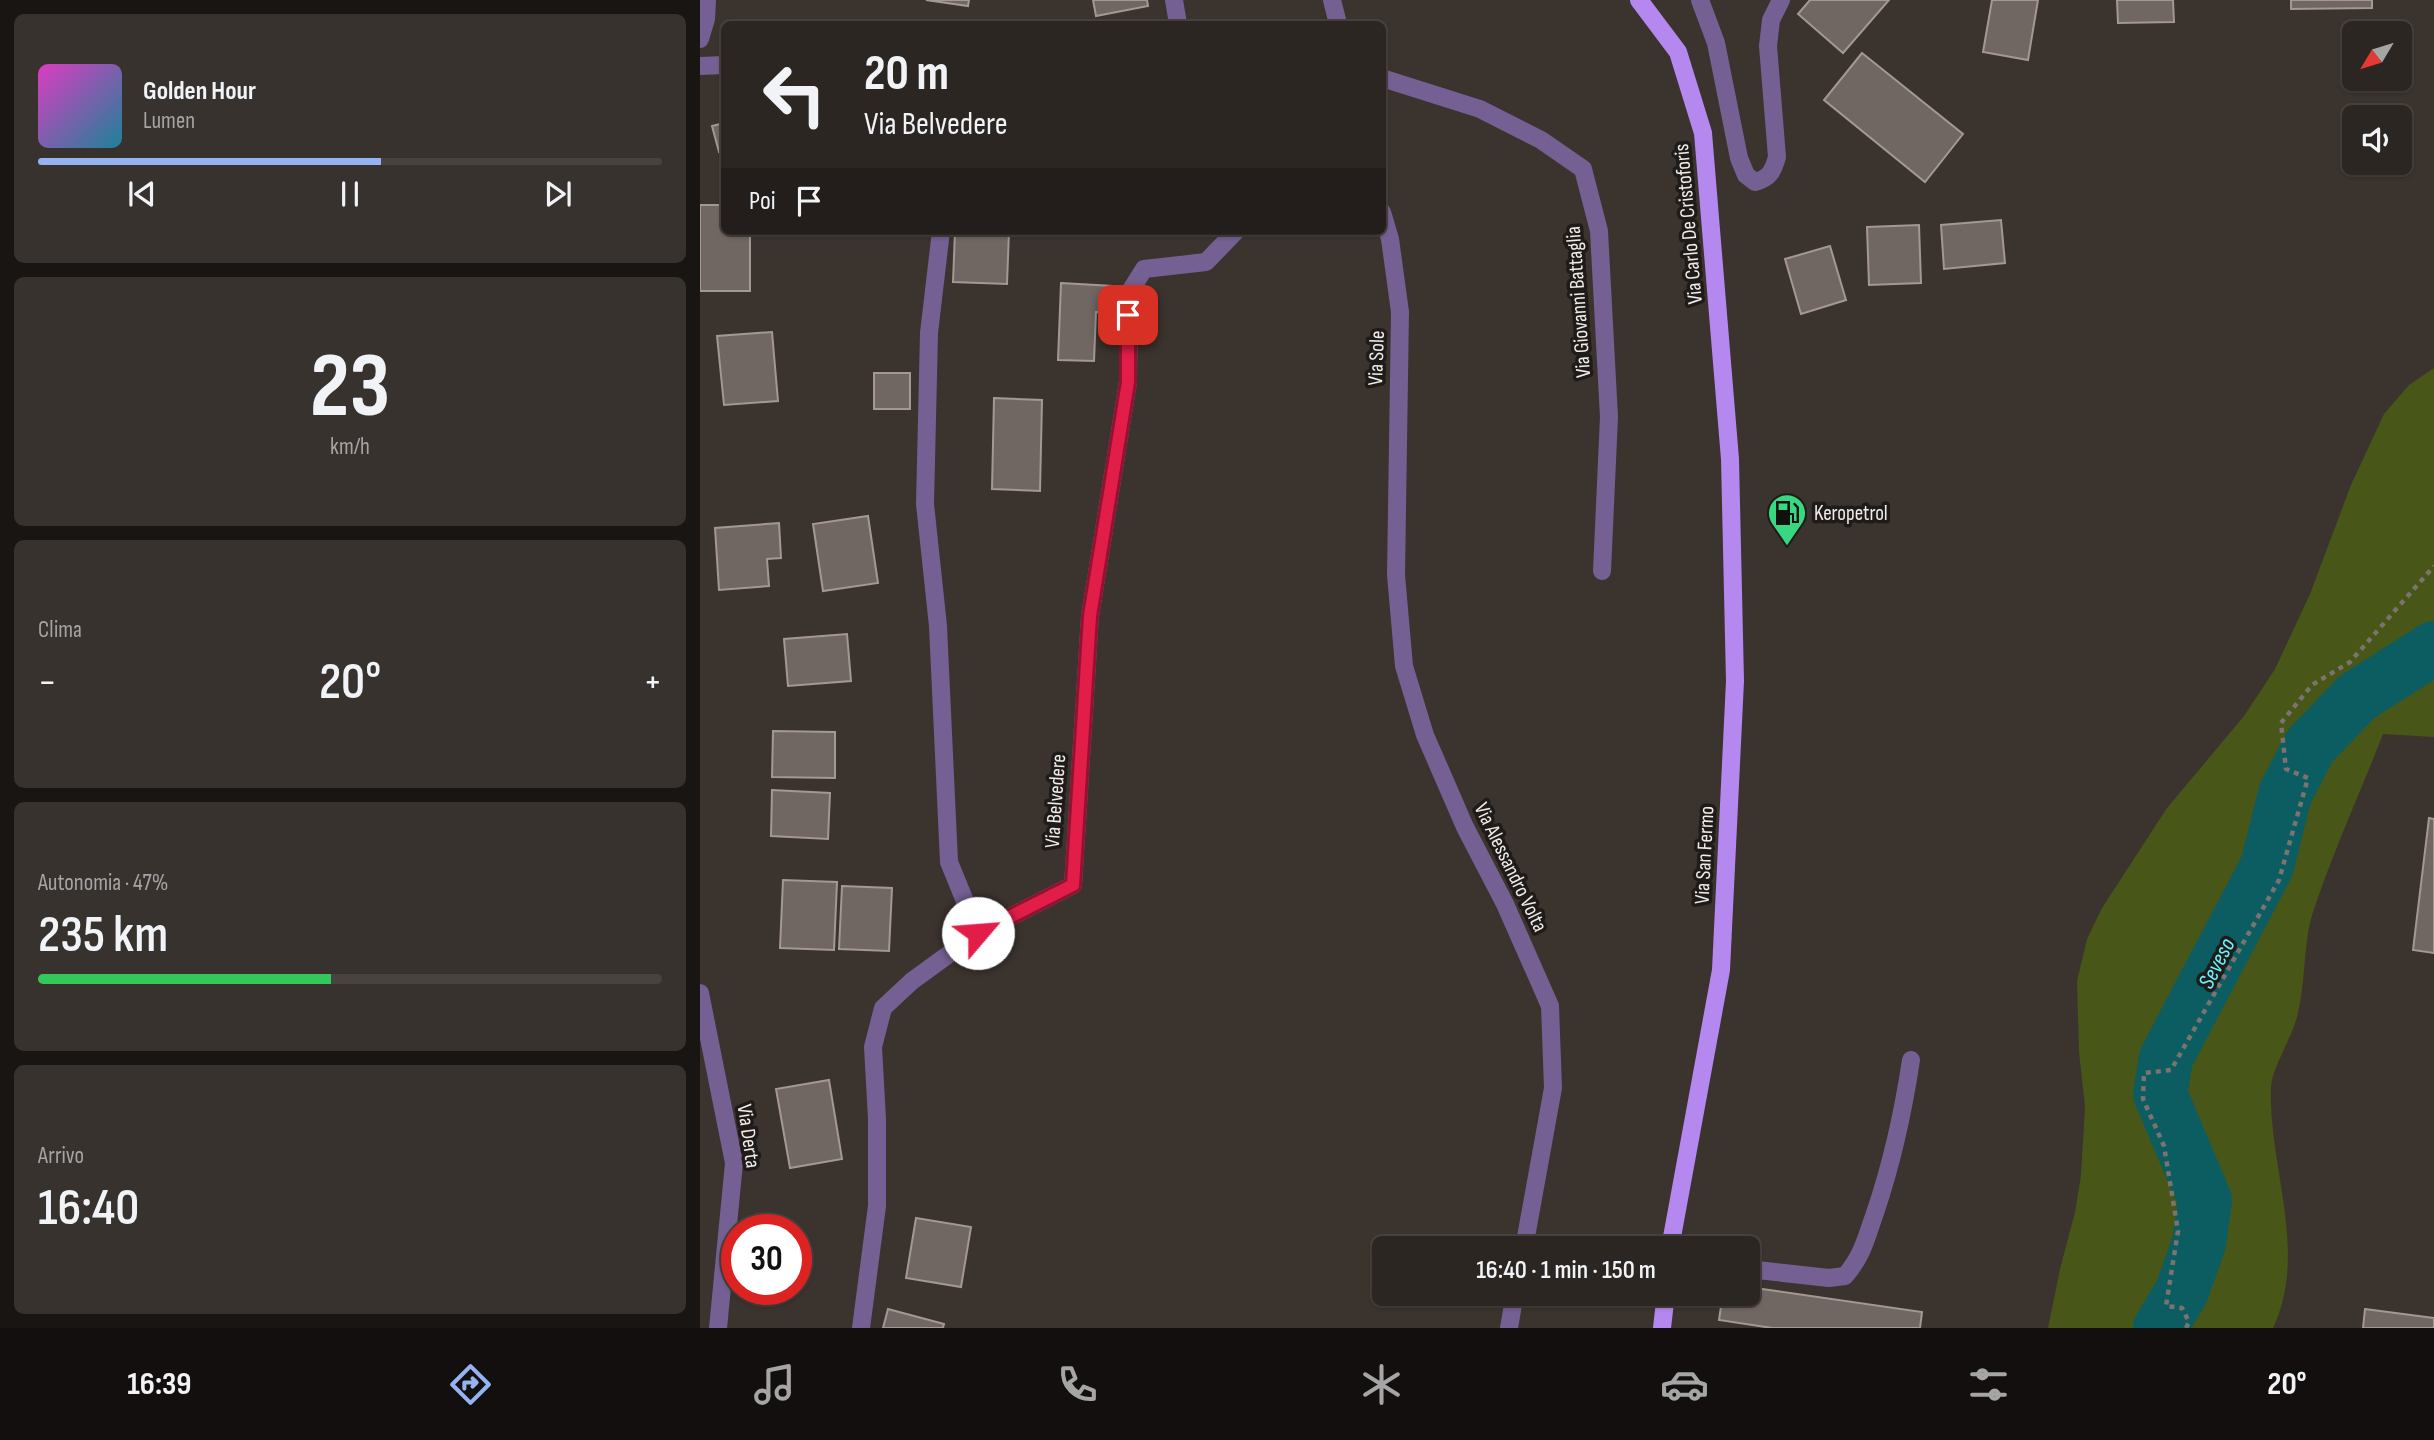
<!DOCTYPE html>
<html lang="it">
<head>
<meta charset="utf-8">
<style>
	:root { --surface:#2c2622; --page:#38322f; --text:#f1f3f6; --muted:#a6a5a5; --line:#484340; --accent:#95b2f1 }
	body { margin:0; font-family:"Sofia Sans Condensed",sans-serif; background:var(--page); color:var(--text); height:100vh; display:flex; flex-direction:column; font-size:26px; white-space:nowrap }
	* { box-sizing:border-box; margin:0 }
	p { font-size:23px; color:var(--muted) }
	.icon { flex:none; width:38px; height:38px; fill:none; stroke:currentColor; stroke-width:2; stroke-linecap:round; stroke-linejoin:round }
	.map { position:relative; flex:1; overflow:hidden }
	.panel { display:flex; flex-direction:column; gap:14px; padding:14px; background:#181513; width:700px }
	.panel>* { flex:none }
	.top-card { position:absolute; left:21px; top:21px; width:665px; height:214px; border-radius:10px; box-shadow:0 2px 5px #0004,0 0 0 2px var(--line); background:#2c2622; color:var(--text); overflow:hidden }
	.needle { width:46px; rotate:232deg }
	.fabs { position:absolute; left:1642px; top:21px; display:grid; gap:14px }
	.fabs a { display:grid; place-items:center; width:70px; height:70px; border-radius:10px; background:var(--surface); box-shadow:0 2px 5px #0004,0 0 0 2px var(--line); font-size:35px }
	.speed { position:absolute; left:21px; top:1214px; display:flex; gap:14px; font-size:35px; font-weight:700; text-align:center }
	.speed>* { display:grid; place-content:center; width:91px; height:91px; border-radius:50%; background:var(--surface); box-shadow:0 2px 5px #0004,0 0 0 2px var(--line); line-height:1 }
	.speed .limit { border:10px solid #d22; background:#fff; color:#111 }
	.pin { position:absolute; display:grid; place-items:center; width:60px; height:60px; color:#fff; margin:-30px; border-radius:14px; box-shadow:0 4px 10px #0006 }
	.me { position:absolute; width:77px; margin:-38px; rotate:63deg; stroke-linejoin:round; filter:drop-shadow(0 0 5px #0008) }
	.turn { display:flex; align-items:center; gap:24px; height:147px; padding:0 28px; font-size:32px }
	.turn .icon { width:91px; height:91px; stroke-width:2.5 }
	.turn b { display:block; font-size:49px; line-height:60px }
	.then { display:flex; align-items:center; height:66px; padding:0 28px; background:#0003; gap:14px; font-size:26px }
	.big { font-size:52px; font-weight:600; line-height:1.1 }
	.panel .tile { flex:1; display:flex; flex-direction:column; justify-content:center; gap:10px; min-width:0; padding:0 24px; border-radius:10px; background:var(--page) }
	.panel .dial { align-items:center; gap:0 }
	.dial b { font-size:91px; line-height:1 }
	.song { display:flex; align-items:center; gap:21px }
	.cover { width:84px; height:84px; border-radius:10px; background:linear-gradient(135deg,hsl(310 70% 55%),hsl(190 70% 35%)) }
	.played { height:7px; border-radius:4px; background:linear-gradient(90deg,var(--accent) 55%,var(--line) 55%) }
	.keys { display:flex; justify-content:space-around; direction:ltr }
	.heat { display:flex; justify-content:space-between; align-items:center; font-size:38px; direction:ltr }
	.charge { height:10px; border-radius:5px; background:linear-gradient(90deg,#34c759 47%,var(--line) 0) }
	.trip { position:absolute; left:672px; top:1236px; width:388px; height:70px; border-radius:10px; background:var(--surface); box-shadow:0 2px 5px #0004,0 0 0 2px var(--line); font-weight:600; line-height:70px; text-align:center }
	.tabs { display:flex; height:112px; justify-content:space-around; align-items:center; background:#120f0e; color:var(--muted) }
	.tabs .icon { width:49px; height:49px }
	.tabs .selected { color:var(--accent) }
	.tabs b { font-size:32px; color:var(--text) }
	main { display:flex; flex:1; min-height:0 }
	.map>svg:first-child { display:block }
	.green { fill:#485618 }
	.lines { fill:none; stroke-linecap:round; stroke-linejoin:round }
	.river { stroke:#0c5d62; stroke-width:54 }
	.building { fill:#716762; stroke:#a39893; stroke-width:2 }
	.path { stroke:#7a736e; stroke-width:4.5; stroke-dasharray:5 5; stroke-linecap:butt }
	.minor { stroke:#746092; stroke-width:18 }
	.major { stroke:#b488ef; stroke-width:18 }
	.route-casing { stroke:#92132f; stroke-width:18 }
	.route { stroke:#e11d48; stroke-width:12 }
	.labels { text-anchor:middle; stroke-width:7; stroke-linejoin:round; paint-order:stroke }
	.street-label { font-size:21px; fill:#f1ece8; stroke:#1f1b19 }
	.poi-label { font-size:21px; fill:#f1ece8; stroke:#1f1b19; text-anchor:start }
	.water-label { font-size:23px; font-style:italic; fill:#6bf2fd; stroke:#1f1b19 }
</style>
</head>
<body>
<main>
<section class="panel">
<div class="tile">
<div class="song"><i class="cover"></i><div><b>Golden Hour</b><p>Lumen</p></div></div>
<div class="played"></div>
<div class="keys"><svg class="icon" aria-label="previous" viewBox="0 0 24 24"><path d="M18 5L8 12l10 7zM5 5v14"/></svg><svg class="icon" aria-label="pause" viewBox="0 0 24 24"><path d="M8 5v14M16 5v14"/></svg><svg class="icon" aria-label="next" viewBox="0 0 24 24"><path d="M6 5l10 7-10 7zM19 5v14"/></svg></div>
</div>
<div class="tile dial"><b>23</b><p>km/h</p></div>
<div class="tile"><p>Clima</p>
<div class="heat"><a>−</a><b class="big">20°</b><a>+</a></div>
</div>
<div class="tile"><p>Autonomia · 47%</p><b class="big">235 km</b><div class="charge"></div></div>
<div class="tile"><p>Arrivo</p><b class="big">16:40</b></div>
</section>
<div class="map">
<svg width="1734" height="1328" viewBox="0 0 1734 1328">
	<rect width="100%" height="100%" fill="#3b332e"/>
	<path class="green" d="M1734 368V737L1683 734C1660 793 1633 852 1613 912 1603 943 1606 984 1597 1017 1592 1037 1572 1068 1571 1087 1568 1166 1609 1252 1573 1328H1348L1360 1269 1375 1212 1381 1175 1385 1107 1379 1052 1377 981 1387 939 1402 908 1467 808 1544 716 1575 669 1610 594 1651 485 1684 414 1709 385Z"/>
	<g class="lines">
		<path class="river" d="M1460 1328 1482 1291 1499 1243 1505 1200 1460 1094 1466 1058 1567 866 1585 794 1610 746 1657 697 1734 648"/>
	</g>
	<path class="building" d="M226 0H269L268 6Z
		M393 0H447L448 6 396 16Z
		M1110 0H1189L1143 53 1098 14Z
		M1292 0H1338L1328 60 1283 52Z
		M1417 0H1473L1474 22 1418 23Z
		M1591 0H1672V8L1591 9Z
		M1162 53 1263 134 1225 182 1124 100Z
		M24 123V150L19 152 12 126Z
		M0 205H24V231H50V291H0Z
		M1301 220 1305 263 1244 269 1241 225Z
		M1219 225 1221 283 1169 285 1167 227Z
		M255 231H309L307 284 253 282Z
		M1130 246 1146 300 1101 314 1085 259Z
		M361 283 413 286 412 313 396 312 394 361 358 360Z
		M72 332 78 401 24 405 17 336Z
		M174 373H210V409H174Z
		M294 398 342 400 340 491 292 489Z
		M168 516 178 583 123 591 113 524Z
		M79 523 81 558 67 559 69 586 19 590 15 528Z
		M147 634 151 681 88 686 84 639Z
		M73 731 135 732V778L72 777Z
		M72 790 130 793 128 839 71 836Z
		M1729 818 1734 819V953L1713 950Z
		M83 880 137 882 134 950 80 948Z
		M142 886 192 888 189 951 139 949Z
		M129 1080 142 1159 90 1168 76 1089Z
		M216 1218 271 1227 261 1287 206 1278Z
		M1048 1287 1222 1312 1220 1328H1072L1019 1320 1023 1293H1048Z
		M188 1309 244 1324 243 1328H183Z
		M1665 1309 1734 1318V1328H1663Z"/>
	<g class="lines">
		<path class="path" d="M1486 1328 1489 1322 1482 1308 1466 1306 1478 1231 1464 1146 1443 1099 1444 1073 1471 1070 1579 880 1608 778 1586 769 1581 723 1612 685 1650 662 1734 566"/>
		<path class="minor" d="M474 0 478 24
			M632 0 638 24
			M1000 0 1016 43 1039 158 1046 175 1055 182C1070 178 1073 171 1077 157L1068 46 1071 20 1081 0
			M0 39 6 19 7 0
			M0 66 24 65
			M682 78 780 109 841 140 883 169 899 231 909 417 902 571
			M682 212 690 239 700 312 696 575 704 666 725 735 765 827 805 904 850 1006 853 1088 824 1248
			M241 231 229 333 225 504 238 626 249 862 278 933
			M0 993 34 1163 18 1328
			M1048 1269 1129 1278 1145 1276C1163 1255 1166 1238 1175 1213 1192 1163 1203 1113 1211 1060
			M161 1328 177 1206V1119L173 1047 183 1008 212 981 278 933 373 885 390 616 428 382 429 293 444 269 506 262 536 231
			M809 1328 815 1293"/>
		<path class="major" d="M939 0 978 52 1003 133 1030 459 1035 681 1021 970 970 1248
			M962 1328 966 1293"/>
	</g>
	<g class="lines">
		<defs>
			<path id="route" d="M278 933 373 885 390 616 428 382V315"/>
		</defs>
		<use href="#route" class="route-casing"/>
		<use href="#route" class="route"/>
	</g>
	<defs>
		<symbol id="fuel-pin" viewBox="-11 -11 22 30"><path d="M0 17L-7.5 6A9.5 9.5 0 1 1 7.5 6Z" fill="#38d880" stroke="#1f1b19"/><path d="M-5.5-6h7V0h2V4h1.3V-2.5L3-4.5l.8-.8L6-3V5H2.5V1h-1V6h-7ZM-4.2-4.7v3.2H.2V-4.7Z" fill="#111"/></symbol>
	</defs>
	<g fill-rule="evenodd">
		<use href="#fuel-pin" x="1065" y="491" width="44" height="60"/>
	</g>
	<g class="labels">
		<g class="street-label">
			<text transform="translate(988 224) rotate(-95)" y="7">Via Carlo De Cristoforis</text>
			<text transform="translate(878 302) rotate(-94)" y="7">Via Giovanni Battaglia</text>
			<text transform="translate(676 358) rotate(-88)" y="7">Via Sole</text>
			<text transform="translate(355 801) rotate(-86)" y="7">Via Belvedere</text>
			<text transform="translate(1004 855) rotate(-87)" y="7">Via San Fermo</text>
			<text transform="translate(811 867) rotate(64)" y="7">Via Alessandro Volta</text>
			<text transform="translate(49 1136) rotate(82)" y="7">Via Derta</text>
		</g>
		<g class="poi-label">
			<text x="1114" y="520">Keropetrol</text>
		</g>
		<g class="water-label">
			<text transform="translate(1516 963) rotate(-63)" y="8">Seveso</text>
		</g>
	</g>
</svg>
<div class="fabs">
<a><svg class="needle" viewBox="-14 -14 28 28"><path d="M0-13l5 13h-10z" fill="#e53935"/><path d="M0 13l5-13h-10z" fill="#a6a5a5"/></svg></a>
<a><svg class="icon" aria-label="sound" viewBox="0 0 24 24"><path d="M4 9h4l5-4v14l-5-4H4zM17 9q2 3 0 6"/></svg></a>
</div>
<div class="speed"><div class="limit">30</div></div>
<div class="pin" style="left:428px;top:315px;background:#d93025"><svg class="icon" aria-label="arrive" viewBox="0 0 24 24"><path d="M6 21V4h12l-3 4 3 4H6"/></svg></div>
<svg class="me" style="left:278px;top:933px" viewBox="-20 -20 40 40"><circle r="19" fill="#fff"/><path d="M0-13L10 11 0 6-10 11z" fill="#e11d48"/></svg>
<div class="trip">16:40 · 1 min · 150 m</div>
<div class="top-card">
<div class="turn"><svg class="icon" aria-label="left" viewBox="0 0 24 24"><path d="M17 20v-9H6M10 6l-5 5 5 5"/></svg><div><b>20 m</b>Via Belvedere</div></div>
<div class="then">Poi<svg class="icon" aria-label="arrive" viewBox="0 0 24 24"><path d="M6 21V4h12l-3 4 3 4H6"/></svg></div>
</div>
</div>
</main>
<nav class="tabs">
<b>16:39</b>
<svg class="icon selected" aria-label="directions" viewBox="0 0 24 24"><path d="M12 3l9 9-9 9-9-9zM9 14v-3h6M13 9l2 2-2 2"/></svg>
<svg class="icon" aria-label="music" viewBox="0 0 24 24"><path d="M9 18V5l10-2v13"/><circle cx="6" cy="18" r="3"/><circle cx="16" cy="16" r="3"/></svg>
<svg class="icon" aria-label="phone" viewBox="0 0 24 24"><path d="M5 4h4l2 5-3 2q2 4 5 5l2-3 5 2v4C11 20 4 13 5 4z"/></svg>
<svg class="icon" aria-label="climate" viewBox="0 0 24 24"><path d="M12 3v18M4 7l16 10M4 17L20 7"/></svg>
<svg class="icon" aria-label="car" viewBox="0 0 24 24"><path d="M5 17H2v-5l4-1 3-4h7l3 4 3 1v5h-3M9 17h6M6 11h13"/><circle cx="7" cy="17" r="2"/><circle cx="17" cy="17" r="2"/></svg>
<svg class="icon" aria-label="filters" viewBox="0 0 24 24"><path d="M4 7h16M4 17h16"/><circle cx="9" cy="7" r="2"/><circle cx="15" cy="17" r="2"/></svg>
<b>20°</b>
</nav>
</body>
</html>
